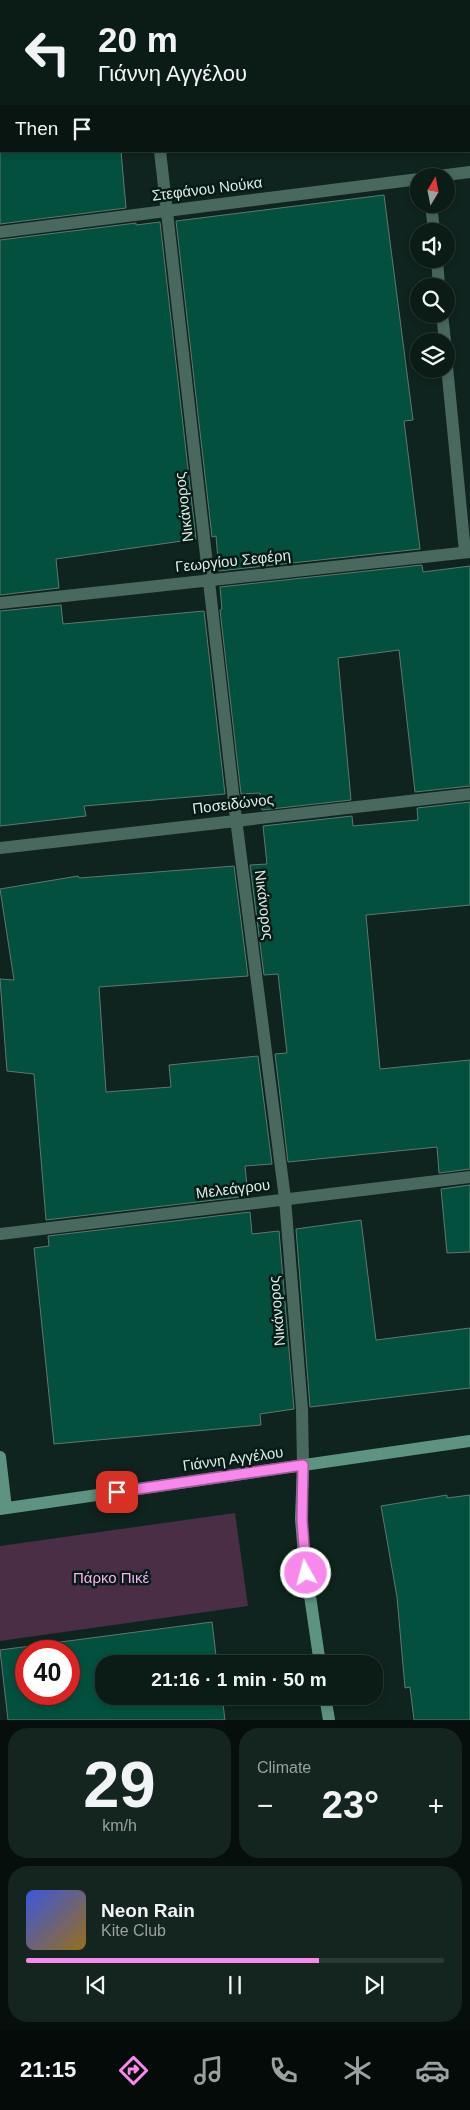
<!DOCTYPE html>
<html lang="en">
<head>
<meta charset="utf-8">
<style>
	:root { --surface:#0b1b16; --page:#14241f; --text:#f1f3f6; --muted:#9aa1a1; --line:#2b3935; --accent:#f888eb }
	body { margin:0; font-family:Arial,sans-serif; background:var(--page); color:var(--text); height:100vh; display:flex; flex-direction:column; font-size:19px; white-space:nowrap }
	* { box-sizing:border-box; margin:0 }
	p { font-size:16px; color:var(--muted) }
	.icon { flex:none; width:28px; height:28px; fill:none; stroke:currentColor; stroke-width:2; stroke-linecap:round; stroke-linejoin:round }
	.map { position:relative; height:1720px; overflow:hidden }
	.panel { display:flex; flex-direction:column; gap:8px; padding:8px; background:#060f0c; flex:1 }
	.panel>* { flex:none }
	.guide { position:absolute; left:0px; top:0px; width:470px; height:152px; box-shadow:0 2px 8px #0003,0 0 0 1px var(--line); background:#0b1b16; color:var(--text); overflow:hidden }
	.needle { width:32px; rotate:10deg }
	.tools { position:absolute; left:410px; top:168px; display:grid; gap:10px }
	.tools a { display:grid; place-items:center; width:45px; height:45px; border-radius:50%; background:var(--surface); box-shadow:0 2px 8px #0003,0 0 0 1px var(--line); font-size:25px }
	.speed { position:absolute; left:15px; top:1640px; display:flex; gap:10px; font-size:25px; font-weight:700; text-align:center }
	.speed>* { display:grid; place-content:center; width:65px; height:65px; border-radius:50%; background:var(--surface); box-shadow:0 2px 8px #0003,0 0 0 1px var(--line); line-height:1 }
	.speed .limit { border:8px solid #d22; background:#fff; color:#111 }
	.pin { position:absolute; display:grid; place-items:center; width:42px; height:42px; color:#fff; margin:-21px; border-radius:10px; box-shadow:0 2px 8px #0006 }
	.me { position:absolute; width:55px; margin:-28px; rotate:353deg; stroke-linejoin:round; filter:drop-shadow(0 0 4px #0008) }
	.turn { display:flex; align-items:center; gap:18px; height:105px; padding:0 15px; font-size:22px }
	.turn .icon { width:65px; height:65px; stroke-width:2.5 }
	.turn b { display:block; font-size:35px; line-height:42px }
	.then { display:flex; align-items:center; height:48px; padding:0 15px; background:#0003; gap:10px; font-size:19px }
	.big { font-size:38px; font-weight:800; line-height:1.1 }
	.panel .widget { flex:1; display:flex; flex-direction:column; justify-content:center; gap:8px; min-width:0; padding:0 18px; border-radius:20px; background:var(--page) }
	.panel .dial { align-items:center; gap:0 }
	.dial b { font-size:65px; line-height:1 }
	.song { display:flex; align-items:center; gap:15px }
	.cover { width:60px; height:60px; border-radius:8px; background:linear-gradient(135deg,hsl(230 70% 55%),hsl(40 70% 35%)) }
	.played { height:5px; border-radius:2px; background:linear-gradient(90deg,var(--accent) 70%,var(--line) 70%) }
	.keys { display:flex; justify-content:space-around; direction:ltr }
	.heat { display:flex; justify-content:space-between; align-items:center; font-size:28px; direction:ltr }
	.panel .tiles { flex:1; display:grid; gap:8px; grid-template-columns:1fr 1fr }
	.widget:last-child { grid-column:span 2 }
	.trip { position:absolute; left:95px; top:1655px; width:288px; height:50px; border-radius:20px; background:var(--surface); box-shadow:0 2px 8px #0003,0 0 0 1px var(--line); font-weight:800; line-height:50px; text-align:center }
	.tab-bar { display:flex; height:80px; justify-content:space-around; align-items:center; background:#040b09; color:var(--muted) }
	.tab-bar .icon { width:35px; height:35px }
	.tab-bar .active { color:var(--accent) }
	.tab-bar b { font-size:22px; color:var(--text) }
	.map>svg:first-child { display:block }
	.green { fill:#4a2e46 }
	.building { fill:#03503e; stroke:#60776f; fill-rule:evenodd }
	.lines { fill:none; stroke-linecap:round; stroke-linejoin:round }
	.street { stroke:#49695e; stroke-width:12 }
	.secondary { stroke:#5e9382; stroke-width:12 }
	.route-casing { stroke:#a15899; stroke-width:12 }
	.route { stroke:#f888eb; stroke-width:9 }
	.labels { text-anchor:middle; stroke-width:5; stroke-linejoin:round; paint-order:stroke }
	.street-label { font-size:15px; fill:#ddeae5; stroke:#061b15 }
	.park-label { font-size:15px; fill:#fbaff1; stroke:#061b15 }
</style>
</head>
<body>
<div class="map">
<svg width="470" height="1720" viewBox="0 0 470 1720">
	<rect width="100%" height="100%" fill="#0f241e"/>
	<path class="green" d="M235 1513 248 1606 0 1641V1546Z"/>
	<path class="building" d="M0 151H121L126 208 0 224Z
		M384 195 413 420 404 421 420 549 219 571 216 536 212 537 176 221Z
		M160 222 196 539 56 559 59 588 0 595V240L136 223V225Z
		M422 565 423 572 470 566V786L415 792 399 650 338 658 351 800 262 810 260 793 241 794 220 610 222 609 220 587Z
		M61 605 63 624 204 611 225 794 84 806 86 816 0 826V611Z
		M470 802V905L366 915 380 1069 470 1060V1169L439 1173 437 1147 288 1162 275 1054 287 1053 278 974 264 975 250 865 267 864 263 826 352 816 353 826 418 820 417 808Z
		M234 866 248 976 99 987 106 1092 171 1087 169 1065 258 1056 272 1164 245 1166 248 1196 46 1220 34 1074 7 1071 0 979 14 980 0 889 78 876 79 878Z
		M470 1185V1252L447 1253 441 1189Z
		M250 1212 252 1234 279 1231 294 1409 260 1414 261 1425 54 1444 34 1248 49 1246 48 1236Z
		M361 1220 376 1340 470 1328V1388L310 1407 296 1229Z
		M447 1495V1498L470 1495V1720H414L410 1687 405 1688 397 1597 381 1506Z
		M212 1622 217 1664H104V1696H222L225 1720H8L0 1650ZM26 1651H69V1694H26Z"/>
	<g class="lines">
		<path class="street" d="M145 0V1
			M160 151 236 819 285 1199 302 1409 303 1465
			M439 176 470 172
			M431 204 434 231
			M0 232 419 179
			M437 259 439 286
			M442 314 445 341
			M446 356 465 552
			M0 603 470 552
			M0 848 470 794
			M0 1234 470 1177"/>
		<path class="secondary" d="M0 1457 6 1508
			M303 1465 301 1519 304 1555 320 1664
			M0 1509 470 1441
			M325 1696 329 1720"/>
	</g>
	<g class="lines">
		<defs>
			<path id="route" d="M117 1492 303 1465 302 1520 306 1573"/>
		</defs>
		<use href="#route" class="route-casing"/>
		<use href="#route" class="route"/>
	</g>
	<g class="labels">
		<g class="street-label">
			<text transform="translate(207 189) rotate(-7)" y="5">Στεφάνου Νούκα</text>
			<text transform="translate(184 507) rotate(-97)" y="5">Νικάνορος</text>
			<text transform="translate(233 561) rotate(-6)" y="5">Γεωργίου Σεφέρη</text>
			<text transform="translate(233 804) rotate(-7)" y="5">Ποσειδώνος</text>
			<text transform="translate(264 905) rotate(83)" y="5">Νικάνορος</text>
			<text transform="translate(233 1189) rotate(-7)" y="5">Μελεάγρου</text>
			<text transform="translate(277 1311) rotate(-95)" y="5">Νικάνορος</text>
			<text transform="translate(233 1459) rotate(-8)" y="5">Γιάννη Αγγέλου</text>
		</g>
		<g class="park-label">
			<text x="111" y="1583">Πάρκο Πικέ</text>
		</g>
	</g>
</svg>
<div class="tools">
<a><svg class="needle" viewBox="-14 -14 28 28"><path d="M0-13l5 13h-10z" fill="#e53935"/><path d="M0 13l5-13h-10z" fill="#9aa1a1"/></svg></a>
<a><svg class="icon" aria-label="sound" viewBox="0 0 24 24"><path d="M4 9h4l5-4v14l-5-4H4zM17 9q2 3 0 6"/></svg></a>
<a><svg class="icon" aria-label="search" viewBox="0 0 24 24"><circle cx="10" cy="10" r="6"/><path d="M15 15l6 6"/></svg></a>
<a><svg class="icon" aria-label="layers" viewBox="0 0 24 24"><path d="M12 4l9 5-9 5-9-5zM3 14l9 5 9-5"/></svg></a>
</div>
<div class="speed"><div class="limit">40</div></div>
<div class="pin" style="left:117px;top:1492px;background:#d93025"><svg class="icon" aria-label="arrive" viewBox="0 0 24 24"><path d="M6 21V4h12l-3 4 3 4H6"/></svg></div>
<svg class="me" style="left:306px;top:1573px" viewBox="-20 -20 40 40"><circle r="17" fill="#f888eb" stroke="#fff" stroke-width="3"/><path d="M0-11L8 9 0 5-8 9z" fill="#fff"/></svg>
<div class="trip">21:16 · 1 min · 50 m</div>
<div class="guide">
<div class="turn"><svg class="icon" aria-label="left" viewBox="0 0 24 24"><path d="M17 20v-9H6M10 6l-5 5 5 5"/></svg><div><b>20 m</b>Γιάννη Αγγέλου</div></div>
<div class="then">Then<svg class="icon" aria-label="arrive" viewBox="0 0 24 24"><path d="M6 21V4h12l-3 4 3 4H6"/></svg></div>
</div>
</div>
<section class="panel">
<div class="tiles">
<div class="widget dial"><b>29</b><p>km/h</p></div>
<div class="widget"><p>Climate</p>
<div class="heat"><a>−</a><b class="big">23°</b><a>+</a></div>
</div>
<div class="widget">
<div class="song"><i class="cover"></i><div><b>Neon Rain</b><p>Kite Club</p></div></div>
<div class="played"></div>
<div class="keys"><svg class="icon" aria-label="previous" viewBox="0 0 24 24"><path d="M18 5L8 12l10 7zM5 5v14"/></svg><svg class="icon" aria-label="pause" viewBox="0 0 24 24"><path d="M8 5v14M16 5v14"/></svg><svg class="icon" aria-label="next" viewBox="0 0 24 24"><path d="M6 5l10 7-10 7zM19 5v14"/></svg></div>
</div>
</div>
</section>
<nav class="tab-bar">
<b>21:15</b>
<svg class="icon active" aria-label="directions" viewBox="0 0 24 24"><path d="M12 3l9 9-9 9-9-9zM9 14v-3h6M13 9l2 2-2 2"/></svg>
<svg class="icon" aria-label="music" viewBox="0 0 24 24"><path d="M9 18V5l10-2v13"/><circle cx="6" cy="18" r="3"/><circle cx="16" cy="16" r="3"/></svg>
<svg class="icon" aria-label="phone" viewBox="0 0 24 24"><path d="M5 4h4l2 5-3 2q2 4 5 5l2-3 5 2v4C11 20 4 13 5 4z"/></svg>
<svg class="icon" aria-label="climate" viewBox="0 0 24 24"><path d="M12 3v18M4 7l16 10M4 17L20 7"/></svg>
<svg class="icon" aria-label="car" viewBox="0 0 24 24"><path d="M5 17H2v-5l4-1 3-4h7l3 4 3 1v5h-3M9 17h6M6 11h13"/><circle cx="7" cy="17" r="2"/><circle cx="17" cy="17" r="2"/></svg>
</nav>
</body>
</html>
